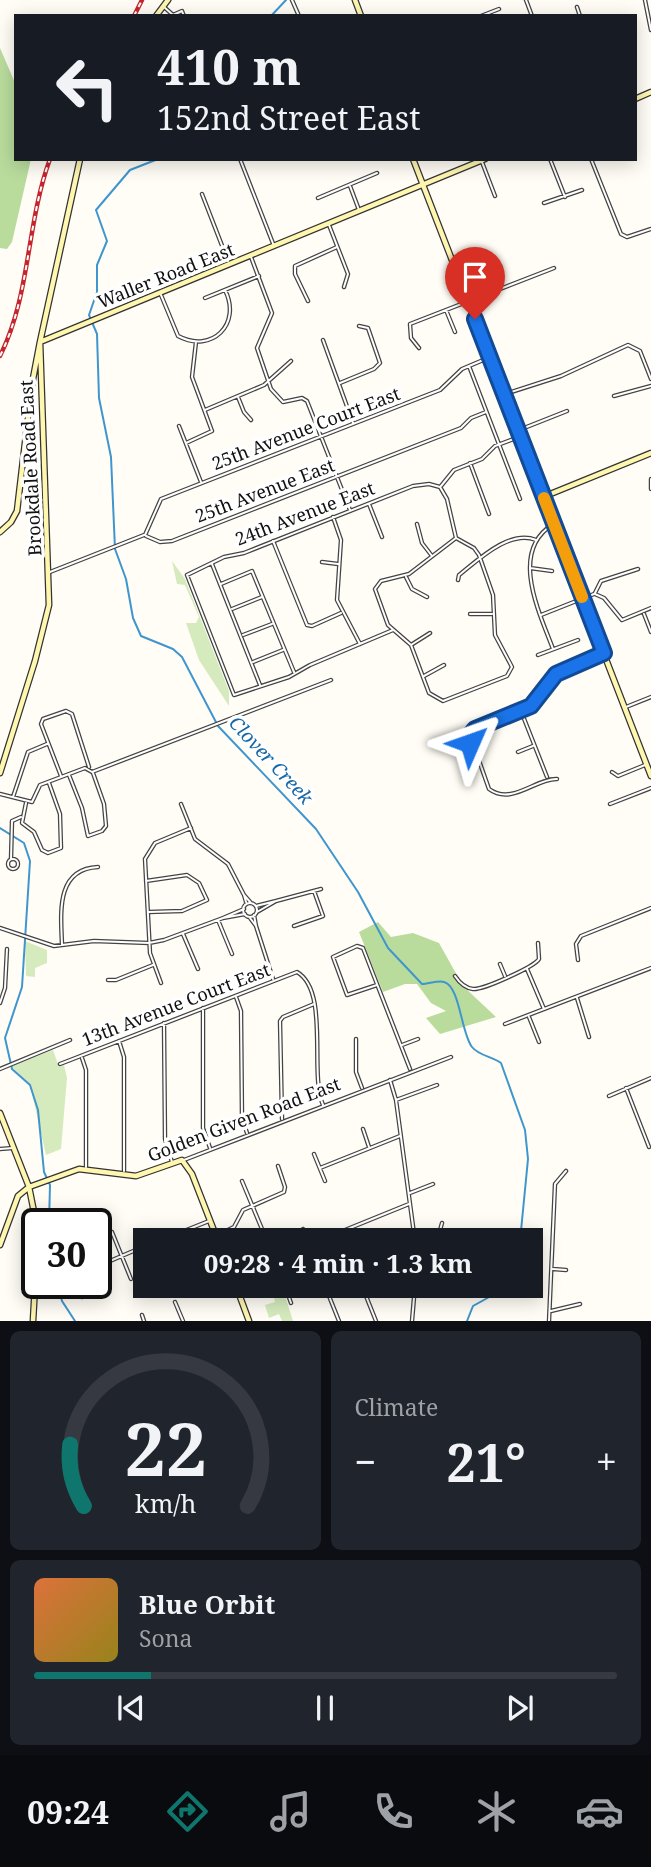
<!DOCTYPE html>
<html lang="en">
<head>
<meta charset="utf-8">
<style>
	:root { --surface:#171b24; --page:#20242c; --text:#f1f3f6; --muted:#9ea1a6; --line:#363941; --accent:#0f766e }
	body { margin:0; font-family:"Noto Serif",serif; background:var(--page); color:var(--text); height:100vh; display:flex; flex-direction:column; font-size:26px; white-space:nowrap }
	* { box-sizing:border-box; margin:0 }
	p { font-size:23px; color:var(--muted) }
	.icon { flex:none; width:38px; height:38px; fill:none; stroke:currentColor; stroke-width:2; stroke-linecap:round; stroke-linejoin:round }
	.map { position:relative; height:1321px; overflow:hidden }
	.details { display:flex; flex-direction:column; gap:10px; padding:10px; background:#0d0f14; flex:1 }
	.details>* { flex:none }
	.banner { position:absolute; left:14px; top:14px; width:623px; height:147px; border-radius:0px; box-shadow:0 4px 18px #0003; background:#171b24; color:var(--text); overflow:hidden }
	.speed { position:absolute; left:21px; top:1208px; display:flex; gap:14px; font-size:35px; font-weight:700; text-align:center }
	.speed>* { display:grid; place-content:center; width:91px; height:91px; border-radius:50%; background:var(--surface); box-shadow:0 4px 18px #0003; line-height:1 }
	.speed .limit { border:4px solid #111; border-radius:10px; background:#fff; color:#111 }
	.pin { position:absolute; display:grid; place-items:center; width:60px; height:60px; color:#fff; margin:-72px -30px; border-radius:50% 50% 50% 0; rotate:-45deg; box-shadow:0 0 7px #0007 }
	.pin .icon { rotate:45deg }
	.me { position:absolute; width:77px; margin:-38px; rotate:47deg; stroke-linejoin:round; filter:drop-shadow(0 0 5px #0008) }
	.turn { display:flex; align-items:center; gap:24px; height:147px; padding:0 28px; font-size:32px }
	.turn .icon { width:91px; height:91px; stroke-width:2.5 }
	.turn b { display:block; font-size:49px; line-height:60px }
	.big { font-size:52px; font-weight:700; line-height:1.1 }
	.details .widget { flex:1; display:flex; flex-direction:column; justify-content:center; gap:10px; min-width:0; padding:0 24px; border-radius:10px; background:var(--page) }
	.details .dial { align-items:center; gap:0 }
	.dial svg { height:182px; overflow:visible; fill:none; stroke:var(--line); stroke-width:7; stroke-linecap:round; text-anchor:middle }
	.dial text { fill:var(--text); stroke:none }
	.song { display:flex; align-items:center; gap:21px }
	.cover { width:84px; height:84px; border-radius:10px; background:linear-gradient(135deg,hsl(20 70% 55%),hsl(50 70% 35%)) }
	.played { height:7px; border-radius:4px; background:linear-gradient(90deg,var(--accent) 20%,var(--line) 20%) }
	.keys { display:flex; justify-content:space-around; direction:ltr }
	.heat { display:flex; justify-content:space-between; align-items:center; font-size:38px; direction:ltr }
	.details .tiles { flex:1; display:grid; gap:10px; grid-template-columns:1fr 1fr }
	.widget:last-child { grid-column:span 2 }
	.trip { position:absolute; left:133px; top:1228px; width:410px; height:70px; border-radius:0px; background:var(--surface); box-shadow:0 4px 18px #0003; font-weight:700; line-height:70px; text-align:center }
	.tab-bar { display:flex; height:112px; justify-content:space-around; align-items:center; background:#090b0e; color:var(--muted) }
	.tab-bar .icon { width:49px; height:49px }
	.tab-bar .active { color:var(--accent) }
	.tab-bar b { font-size:32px; color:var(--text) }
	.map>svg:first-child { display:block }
	.green { fill:#d5ebbd }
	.forest { fill:#b9dc9c }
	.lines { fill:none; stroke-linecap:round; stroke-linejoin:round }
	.stream { stroke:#3f96cf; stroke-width:2 }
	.street-casing { stroke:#444; stroke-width:4.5 }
	.secondary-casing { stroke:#333; stroke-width:7 }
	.street { stroke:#fff; stroke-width:2 }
	.secondary { stroke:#fff6b0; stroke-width:4.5 }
	.rail-casing { stroke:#c4262e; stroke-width:4.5 }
	.rail { stroke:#fff; stroke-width:2; stroke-dasharray:5; stroke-linecap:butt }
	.route-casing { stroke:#114b97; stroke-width:18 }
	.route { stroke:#1a73e8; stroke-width:12 }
	.slow { stroke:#f59e0b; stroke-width:12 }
	.labels { text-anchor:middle; stroke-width:7; stroke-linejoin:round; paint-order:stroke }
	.street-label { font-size:18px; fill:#111; stroke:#fff }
	.water-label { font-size:19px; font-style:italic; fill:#1768a6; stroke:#fff }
</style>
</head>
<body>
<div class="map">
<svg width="651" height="1321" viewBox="0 0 651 1321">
	<rect width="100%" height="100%" fill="#fffdf5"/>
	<path class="green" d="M172 561 185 579 229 691V706L199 660 186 623H196L199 617 185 585 177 584Z
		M25 941 47 950V963L35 968V977L26 976Z
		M53 1050 59 1067 64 1065 67 1078 61 1149 46 1155 30 1085 11 1066Z
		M271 1286H282L293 1321H282L279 1314 269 1318 265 1305 275 1302Z"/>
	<path class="forest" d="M0 48 16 85V159H31L12 242 7 249 0 248Z
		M378 922 391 937 413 933 439 943 463 986 496 1017 440 1034 426 1018 446 1011 431 1003 417 984H405L383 992 359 932Z"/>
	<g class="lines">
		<path class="stream" d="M271 16 286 0
			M158 159 130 170 96 210 107 241 97 265V292L89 315 97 334 99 398 111 457 115 549 126 579 133 618 141 636 173 649 182 657 218 726 316 829 358 892 388 948 422 984C428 984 439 980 444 982 460 986 461 1033 472 1047 479 1056 492 1056 501 1063L525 1130 528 1159 520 1241
			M0 828 24 843 30 861 22 987 5 1038 12 1069 30 1085 38 1110 44 1172 50 1185 49 1223
			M57 1283 62 1301 75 1321
			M467 1321 473 1306 509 1286"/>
		<defs>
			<path id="street" d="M292 0 299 16
				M526 0 532 16
				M645 0 651 30
				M164 7 173 15
				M577 7 580 16
				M173 15 182 11 184 16
				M481 16 499 9
				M240 159 274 246
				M550 159 565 197
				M591 159 621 234 627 237 651 229
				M482 162 495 196
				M350 186 359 210
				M202 194 228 261
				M318 198 377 173
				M544 203 582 190
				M329 225 348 274 344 287
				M251 257 272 313 257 348 271 389 283 402 302 398 307 401 350 510
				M161 295 178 336C212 354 242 324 225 290
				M205 298 259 276
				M308 301 295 274V266L337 247
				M446 310 455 332
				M323 340 353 423
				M419 348 411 338 410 324 554 268
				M469 366 520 499
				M340 383 374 369 380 363 368 328 359 326
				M505 394 561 376 628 345 640 351 651 379
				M614 396 651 386
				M238 397 244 412 251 420
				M205 410 264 385 291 361
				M179 426 201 482
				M519 430 567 411
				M186 443 212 431 192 377 196 342
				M470 463 489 514
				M651 479V489
				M441 486 454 470 482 459 495 446 519 437
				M369 504 382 537
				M333 517 341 540 337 600 360 644
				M417 524 422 543 432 556
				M552 525C509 552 540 614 553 649
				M145 535 161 499 440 390 462 369 488 358
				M146 536 160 542 172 541 461 428 471 418 486 412
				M273 541 307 625 312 626 341 613
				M322 562 338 564
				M212 564 260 685
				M530 568 552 571
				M50 572 144 535
				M406 577 412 589 427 597
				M458 580 459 575C478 560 510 529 536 540
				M221 584 252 571 294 672
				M595 593 601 581 638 569
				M595 594 604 598 622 620 651 608
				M232 609 262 597
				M470 614H492
				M644 614 651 632
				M541 615 594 594
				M393 630 310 665 289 677 234 695 187 575 224 557 244 553 413 486 429 484 440 487 447 499 456 538 474 548 479 555 493 595 495 635 512 667 507 676 443 701 429 693 411 645 388 625 375 589 381 581 409 574 456 538
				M243 635 272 624
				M411 645 430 633
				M538 655 578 640
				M253 662 283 650
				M424 676 444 665
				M626 707 651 697
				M521 711 547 777
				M518 752 533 746
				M612 772 618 776 645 765
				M69 775 82 808 88 836 102 831 106 826 104 804 93 773
				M61 776 41 724 43 719 66 711 72 714 89 767
				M557 779C536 778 512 806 489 789L470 735 475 729 532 706 556 674 603 654
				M0 794 32 802 40 785 85 768 92 772 331 680
				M13 797 28 752 47 744
				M26 803 22 823 34 832 42 850 48 853 61 848 60 814 49 783
				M181 804 195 839 228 864 244 895
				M610 804 651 788
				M11 859 12 821 21 817
				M8 864a5 5 0 1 1 10 0a5 5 0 1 1-10 0Z
				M146 881 187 875 199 883 207 900 182 911 149 912
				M276 901 321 889
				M246 902 244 895 251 903
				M243 910a7 7 0 1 1 14 0a7 7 0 1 1-14 0Z
				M256 906 276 901 257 912
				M244 909 223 918 245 914
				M250 918 256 926 254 915
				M218 920 232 954
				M256 926 273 979
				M294 926 323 916 314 891
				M0 928 54 946 94 941 149 943 164 940 223 918
				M183 934 198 969
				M62 945C61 914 55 869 98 867
				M578 960 576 944 581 936 651 908
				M500 964 505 976
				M527 969 544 1009
				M455 976C459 982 465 988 473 989 483 990 534 967 539 959L538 943
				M108 980H116L153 965
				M161 983 150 953 145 859 155 843 191 828
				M377 985 347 995 333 957 357 946 363 948 410 1069
				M236 997 241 1011 242 1118 247 1133
				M577 998 589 1037
				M0 1003 5 988 7 949
				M203 1008V1128L210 1148
				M529 1017 539 1042
				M164 1023 165 1139 172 1162
				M505 1024 651 968
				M356 1039V1072L362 1088
				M119 1041 124 1057V1171
				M402 1045 418 1039
				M82 1058 86 1070V1167
				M60 1064 297 972C330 991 309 1073 323 1105
				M0 1069 70 1040
				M390 1080 396 1100 415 1241
				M626 1088 649 1147
				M609 1096 651 1078
				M396 1100 437 1085
				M282 1119 280 1021 283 1017 314 1004
				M363 1129 369 1147
				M0 1149 13 1148
				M314 1154 325 1181
				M184 1160 451 1057
				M320 1168 400 1136
				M242 1181 267 1241
				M410 1193 433 1184
				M303 1229 308 1241
				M112 1232 131 1279
				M218 1235 234 1227 243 1210 284 1192 285 1187 278 1166
				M159 1241 209 1221
				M318 1241 409 1204
				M437 1241 442 1223
				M553 1269 566 1270
				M285 1286 291 1303
				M325 1286 339 1321
				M362 1286 376 1321
				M82 1297 108 1289 103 1264 145 1246
				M175 1302 183 1321
				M551 1311 580 1304
				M142 1315 144 1321
				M412 1321 415 1286
				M549 1321 555 1184 566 1171"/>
			<path id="secondary" d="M355 0 361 16
				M156 16 168 0
				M635 99 651 92
				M413 159 651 776
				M543 497 651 453
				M0 532 11 522 17 511 32 384 40 342 485 159
				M0 773 35 661 49 605 40 342 80 159
				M0 1113 29 1187 37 1227
				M0 1245 18 1196 29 1187 79 1169 136 1176 182 1160 192 1174 218 1241
				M236 1286 249 1321
				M33 1321 37 1251"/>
		</defs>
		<use href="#street" class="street-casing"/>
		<use href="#secondary" class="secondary-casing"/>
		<use href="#street" class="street"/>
		<use href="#secondary" class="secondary"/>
		<defs>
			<path id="rail" d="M134 16 142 0
				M0 356C31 294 26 224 50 159"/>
		</defs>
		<use href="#rail" class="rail-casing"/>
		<use href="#rail" class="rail"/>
	</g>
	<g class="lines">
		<defs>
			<path id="route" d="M470 743V735L475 729 531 706 556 674 604 653 475 319"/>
		</defs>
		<use href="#route" class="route-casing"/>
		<use href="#route" class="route"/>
		<path class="slow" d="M544 498 582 597"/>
	</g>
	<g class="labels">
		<g class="street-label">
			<text transform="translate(166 276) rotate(-22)" y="6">Waller Road East</text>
			<text transform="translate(306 429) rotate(-21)" y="6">25th Avenue Court East</text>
			<text transform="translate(31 468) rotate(-93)" y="6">Brookdale Road East</text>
			<text transform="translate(265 491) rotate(-21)" y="6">25th Avenue East</text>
			<text transform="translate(305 514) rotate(-21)" y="6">24th Avenue East</text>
			<text transform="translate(176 1005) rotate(-21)" y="6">13th Avenue Court East</text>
			<text transform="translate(244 1120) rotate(-21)" y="6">Golden Given Road East</text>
		</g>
		<g class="water-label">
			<text transform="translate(271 760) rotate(47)" y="7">Clover Creek</text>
		</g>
	</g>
</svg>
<div class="speed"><div class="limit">30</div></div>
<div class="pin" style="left:475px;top:319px;background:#d93025"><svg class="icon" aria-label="arrive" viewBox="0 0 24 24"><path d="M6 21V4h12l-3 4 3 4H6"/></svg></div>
<svg class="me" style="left:470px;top:743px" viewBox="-20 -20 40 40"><path d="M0-17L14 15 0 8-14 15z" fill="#1a73e8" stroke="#fff" stroke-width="4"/></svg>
<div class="trip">09:28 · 4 min · 1.3 km</div>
<div class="banner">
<div class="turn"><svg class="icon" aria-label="left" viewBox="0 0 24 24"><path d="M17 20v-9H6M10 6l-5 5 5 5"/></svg><div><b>410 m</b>152nd Street East</div></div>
</div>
</div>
<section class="details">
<div class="tiles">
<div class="widget dial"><svg viewBox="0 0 100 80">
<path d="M14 69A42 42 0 1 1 86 69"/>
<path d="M14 69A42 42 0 0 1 8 42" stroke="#0f766e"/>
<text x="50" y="56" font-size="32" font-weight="700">22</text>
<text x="50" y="72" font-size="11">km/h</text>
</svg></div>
<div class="widget"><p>Climate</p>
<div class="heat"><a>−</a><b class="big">21°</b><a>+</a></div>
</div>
<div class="widget">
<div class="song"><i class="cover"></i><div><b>Blue Orbit</b><p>Sona</p></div></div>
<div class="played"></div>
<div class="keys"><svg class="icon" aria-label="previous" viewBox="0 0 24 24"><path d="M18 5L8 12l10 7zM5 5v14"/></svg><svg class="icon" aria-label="pause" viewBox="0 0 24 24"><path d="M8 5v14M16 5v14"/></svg><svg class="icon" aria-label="next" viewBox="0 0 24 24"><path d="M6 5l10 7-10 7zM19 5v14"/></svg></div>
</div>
</div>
</section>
<nav class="tab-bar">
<b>09:24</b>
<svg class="icon active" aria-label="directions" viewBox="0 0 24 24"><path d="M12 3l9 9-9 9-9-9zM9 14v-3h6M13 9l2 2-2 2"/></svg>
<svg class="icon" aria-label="music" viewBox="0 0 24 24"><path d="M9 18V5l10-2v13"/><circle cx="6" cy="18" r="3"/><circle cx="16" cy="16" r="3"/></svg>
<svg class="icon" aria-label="phone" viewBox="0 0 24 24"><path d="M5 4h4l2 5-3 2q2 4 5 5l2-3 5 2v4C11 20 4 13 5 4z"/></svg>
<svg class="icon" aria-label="climate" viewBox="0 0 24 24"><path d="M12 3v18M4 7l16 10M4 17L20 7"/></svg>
<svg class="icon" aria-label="car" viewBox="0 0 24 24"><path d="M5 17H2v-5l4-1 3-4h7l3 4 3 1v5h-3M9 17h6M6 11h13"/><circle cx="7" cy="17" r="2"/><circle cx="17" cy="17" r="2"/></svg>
</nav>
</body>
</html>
